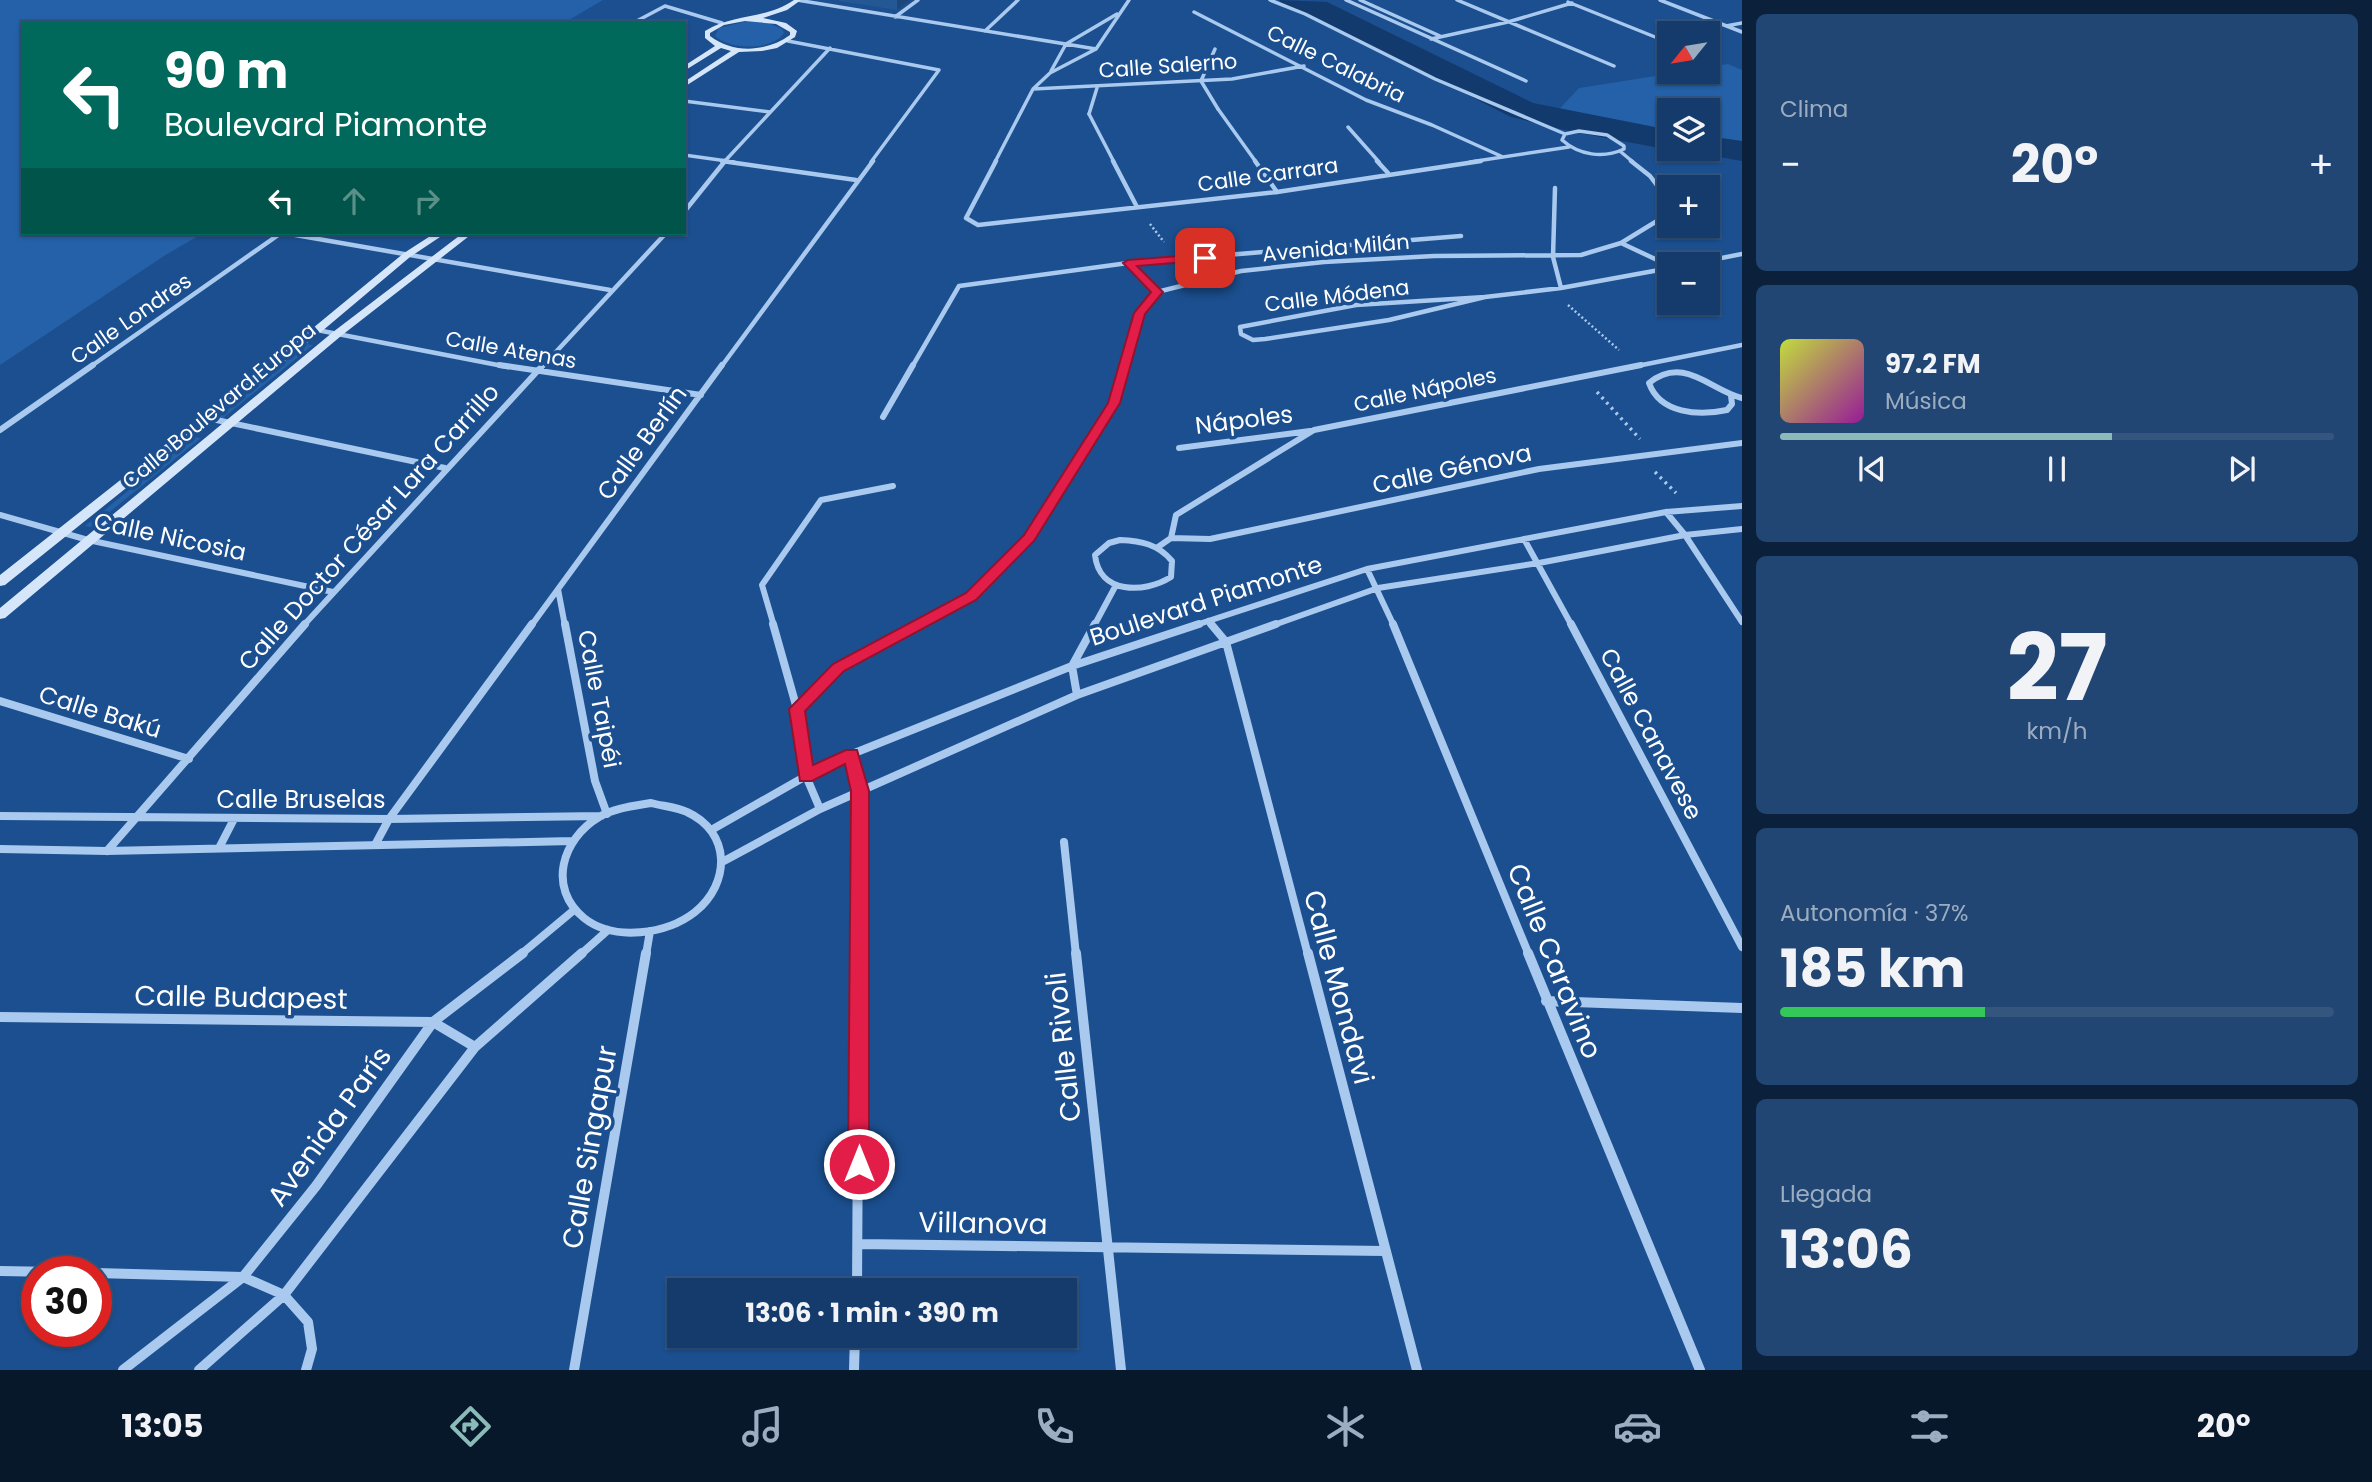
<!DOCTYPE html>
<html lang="es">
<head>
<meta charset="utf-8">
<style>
	:root { --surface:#143b6b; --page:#214673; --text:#f1f3f6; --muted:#9dadc1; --line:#33557e; --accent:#8bbbb9 }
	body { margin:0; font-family:Poppins,sans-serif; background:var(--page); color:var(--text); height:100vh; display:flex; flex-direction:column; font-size:26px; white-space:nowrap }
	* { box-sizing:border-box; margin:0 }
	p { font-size:23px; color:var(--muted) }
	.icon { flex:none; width:38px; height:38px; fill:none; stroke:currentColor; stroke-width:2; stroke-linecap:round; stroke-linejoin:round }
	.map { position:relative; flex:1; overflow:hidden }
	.sheet { display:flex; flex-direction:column; gap:14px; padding:14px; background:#0b203b; width:630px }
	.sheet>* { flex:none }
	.top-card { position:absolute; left:21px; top:21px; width:665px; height:214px; border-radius:0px; box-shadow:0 2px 5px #0004,0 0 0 2px var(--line); background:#00695c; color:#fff; overflow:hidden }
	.needle { width:46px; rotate:240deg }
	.buttons { position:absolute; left:1657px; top:21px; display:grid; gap:14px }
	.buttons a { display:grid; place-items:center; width:63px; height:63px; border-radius:0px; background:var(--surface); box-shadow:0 2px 5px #0004,0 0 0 2px var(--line); font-size:35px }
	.speed { position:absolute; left:21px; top:1256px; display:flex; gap:14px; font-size:35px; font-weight:700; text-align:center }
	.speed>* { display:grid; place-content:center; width:91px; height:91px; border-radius:50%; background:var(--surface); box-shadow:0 2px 5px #0004,0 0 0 2px var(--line); line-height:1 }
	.speed .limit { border:10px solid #d22; background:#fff; color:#111 }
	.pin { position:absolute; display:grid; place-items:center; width:60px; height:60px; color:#fff; margin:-30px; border-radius:14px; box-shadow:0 4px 10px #0006 }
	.me { position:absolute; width:77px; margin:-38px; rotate:0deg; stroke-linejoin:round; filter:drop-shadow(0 0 5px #0008) }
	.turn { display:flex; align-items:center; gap:24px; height:147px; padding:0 28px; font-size:32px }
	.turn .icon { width:91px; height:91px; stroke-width:2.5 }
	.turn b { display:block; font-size:49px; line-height:60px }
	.lanes { display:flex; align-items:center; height:66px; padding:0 28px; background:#0003; justify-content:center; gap:35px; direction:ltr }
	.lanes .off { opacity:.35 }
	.big { font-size:52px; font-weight:700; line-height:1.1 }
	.sheet .tile { flex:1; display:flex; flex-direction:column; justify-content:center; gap:10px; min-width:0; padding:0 24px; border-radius:10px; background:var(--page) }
	.sheet .dial { align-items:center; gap:0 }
	.dial b { font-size:91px; line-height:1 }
	.song { display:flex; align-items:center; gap:21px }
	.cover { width:84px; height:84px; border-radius:10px; background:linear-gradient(135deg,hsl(70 70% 55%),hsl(300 70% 35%)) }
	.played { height:7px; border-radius:4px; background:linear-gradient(90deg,var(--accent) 60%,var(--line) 60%) }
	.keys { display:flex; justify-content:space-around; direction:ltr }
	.heat { display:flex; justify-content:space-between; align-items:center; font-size:38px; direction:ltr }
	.charge { height:10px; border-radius:5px; background:linear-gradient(90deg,#34c759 37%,var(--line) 0) }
	.trip { position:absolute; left:667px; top:1278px; width:410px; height:70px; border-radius:0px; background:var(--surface); box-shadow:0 2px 5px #0004,0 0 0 2px var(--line); font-weight:700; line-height:70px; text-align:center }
	.tabs { display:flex; height:112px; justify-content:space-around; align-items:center; background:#08182b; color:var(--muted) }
	.tabs .icon { width:49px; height:49px }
	.tabs .on { color:var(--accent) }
	.tabs b { font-size:32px; color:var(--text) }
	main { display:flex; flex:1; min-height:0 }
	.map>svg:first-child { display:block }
	.green { fill:#2461a8 }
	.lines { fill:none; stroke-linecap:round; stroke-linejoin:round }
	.river { fill:#123a6d; fill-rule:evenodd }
	.path-far1 { stroke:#a9c9ee; stroke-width:2.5; stroke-dasharray:2 2.5; stroke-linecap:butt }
	.path { stroke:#a9c9ee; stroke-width:3.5; stroke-dasharray:2.5 4.5; stroke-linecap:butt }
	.pedestrian { stroke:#a9c9ee; stroke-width:3.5 }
	.minor-far4 { stroke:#a9c9ee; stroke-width:3.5 }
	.minor-far3 { stroke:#a9c9ee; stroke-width:4.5 }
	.minor-far2 { stroke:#a9c9ee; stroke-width:6 }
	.minor-far1 { stroke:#a9c9ee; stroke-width:8 }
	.minor { stroke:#a9c9ee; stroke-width:10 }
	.secondary { fill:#d6e6fa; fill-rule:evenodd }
	.wall { fill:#245895 }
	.shaded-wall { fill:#1d4779 }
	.route { fill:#e11d48; stroke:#92132f; stroke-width:2 }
	.labels { text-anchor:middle; stroke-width:7; stroke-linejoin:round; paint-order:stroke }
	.far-street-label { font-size:21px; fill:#fff; stroke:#1b4f8f }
	.street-label { font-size:24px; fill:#fff; stroke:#1b4f8f }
	.near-street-label { font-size:28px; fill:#fff; stroke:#1b4f8f }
</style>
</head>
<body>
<main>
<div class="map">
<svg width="1742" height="1370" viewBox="0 0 1742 1370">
	<rect width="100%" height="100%" fill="#1b4f8f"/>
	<path class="green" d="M0 0H603L564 23H23V233H203L164 256 0 365Z
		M748 21 769 23 782 29 784 33C772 51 730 50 715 36L719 28Z
		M1728 64 1742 70V159L1690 149H1708V110H1670L1669 145 1548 121 1579 88 1681 72H1708V67Z
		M306 344 313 345 222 419 218 418Z
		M194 437 201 438 91 527 85 526Z"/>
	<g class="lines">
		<path class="river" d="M1279 0 1327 2 1533 103 1670 130V149H1674L1670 150 1569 131 1511 117 1309 14 1283 6Z
			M1708 136 1742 141V161L1696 153 1694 149H1708Z"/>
		<path class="path-far1" d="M1150 224 1164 242
			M1568 305 1619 350"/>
		<path class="path" d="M1597 392 1640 439
			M1655 472 1676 493"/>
		<path class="pedestrian" d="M1201 81 1218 109
			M1089 114 1097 88"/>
		<path class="minor-far4" d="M797 0 1096 49
			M1270 0 1305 14 1435 79 1565 134
			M1346 0 1526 81
			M1360 0 1440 36
			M1457 0 1614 66
			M1660 0 1742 32
			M1568 2 1670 43
			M1194 12 1366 100 1432 125 1503 157
			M895 17 918 0
			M633 23 665 6 722 23
			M1726 26 1742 23
			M985 31 1018 0
			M1431 39 1508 22 1572 3
			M788 41 939 70 871 162
			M1066 44 1117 14
			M1096 49 1129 0
			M1051 71 1066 44
			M1201 81 1215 49
			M1033 89 1232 79 1304 66
			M684 101 770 112
			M1218 109 1256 162
			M1089 114 1114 162
			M1348 127 1379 162
			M1579 131 1607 135 1624 146V149C1603 159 1579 155 1562 140L1565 134Z
			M1621 152 1633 162
			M684 155 734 162
			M724 162 830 48
			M995 162 1033 89 1050 73 1096 49
			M1470 162 1569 147"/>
		<path class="minor-far3" d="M722 161 856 180
			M996 161 966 218 978 225 1277 192 1481 161
			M1113 161 1137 207
			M1255 161 1277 192
			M1377 161 1388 173
			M1555 188 1553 257 1561 288
			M684 212 725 161
			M284 233 610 290
			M1621 243 1670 266
			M1128 263 1157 292
			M1691 264 1742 254
			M1485 297 1389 320 1265 339 1253 340 1241 334 1240 327 1356 305Z
			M1485 297 1561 288 1670 268
			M317 330 508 367
			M90 367 281 233
			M542 367 666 233
			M721 367 873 161
			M912 367 959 286 1128 263 1461 236
			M1124 367 1140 313 1157 292 1241 271 1324 262 1434 256 1581 255 1621 243 1657 221 1665 196 1650 176 1631 161
			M1632 367 1742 345"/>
		<path class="minor-far2" d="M499 365 701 395
			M1731 396 1732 404 1727 410C1699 416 1660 414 1649 383 1684 355 1710 390 1742 398
			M883 417 913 365
			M207 418 445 468
			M0 430 93 365
			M1179 448 1310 431
			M1666 512 1685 535 1742 622
			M0 515 88 540 333 592
			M1171 538 1210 539 1539 469 1742 443
			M1524 539 1572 626
			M1120 540C1141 541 1158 544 1172 561L1171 577C1144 594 1099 594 1095 555L1109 543Z
			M1158 547 1171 538 1176 515 1314 430 1641 365
			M1367 569 1394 626
			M558 589 565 626
			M1208 621 1212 626
			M303 626 543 365
			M531 626 722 365
			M774 626 762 585 821 500 893 486
			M916 626 971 597 1029 538 1114 403 1125 365
			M1094 626 1116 585
			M1193 626 1367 569 1666 512 1742 506
			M1271 626 1378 588 1539 563 1685 535 1742 529"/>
		<path class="minor-far1" d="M565 624 595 781 607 814
			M773 624 797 709 806 776 820 809
			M1211 624 1226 642 1308 955
			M1393 624 1529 955
			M1571 624 1742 947
			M1077 695 1072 666 1095 624
			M0 701 189 759
			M797 709 838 667 919 624
			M852 754 860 791 859 955
			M651 803C662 806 677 807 687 812 731 832 731 883 695 912 667 934 614 942 584 918 547 888 562 839 599 817 615 808 634 806 651 803Z
			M0 816 389 819 601 816
			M713 829 806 776 852 754 1072 666 1199 624
			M1064 842 1076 955
			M375 845 389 819 532 624
			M219 848 234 819
			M0 849 107 851 572 841
			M107 851 305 624
			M724 861 820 809 1077 695 1276 624
			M520 955 574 910
			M580 955 608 930
			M646 955 650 931"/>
		<path class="minor" d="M1076 953 1121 1370
			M1308 953 1417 1370
			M1528 953 1700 1370
			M1546 1001 1742 1008
			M0 1017 433 1022 475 1047
			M858 1244 1385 1251
			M0 1271 56 1272
			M96 1273 243 1277 284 1295 308 1322 312 1349 306 1370
			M857 1290 859 953
			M123 1370 243 1277 316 1186 433 1022 523 953
			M199 1370 284 1295 475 1047 582 953
			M574 1370 646 953
			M854 1370 855 1335"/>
		<path class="secondary" d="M794 0H801L787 10 763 18 786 23 797 31 795 37 777 48 762 51 739 52 684 87V82L731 51 721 48 684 71V66L715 46 705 38V31C734 13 765 20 794 0ZM745 21 776 24 790 32V35C767 52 733 54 710 36V33L724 25Z
			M435 233H446L410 257 321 332 5 585 0 586V575L313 328 404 253Z
			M463 233H473L341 336 5 618 0 619V608L333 332Z"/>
	</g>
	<path class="wall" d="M839 0H910L897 10 839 1Z"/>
	<path class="shaded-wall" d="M897 0H910L897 10Z"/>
	<path class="route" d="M1205 254 1210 258 1209 260 1137 266 1163 292 1145 314 1120 403 1034 541 976 600 844 671 805 711 813 765 846 750H857L869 791V1164L866 1171 859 1175 851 1171 848 1164 851 791 845 764 812 781H800L789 709 833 664 966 593 1024 535 1108 403 1134 313 1151 292 1123 263 1128 260Z"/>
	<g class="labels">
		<g class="far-street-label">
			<text transform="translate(1336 64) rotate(26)" y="7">Calle Calabria</text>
			<text transform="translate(1168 66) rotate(-4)" y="7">Calle Salerno</text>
			<text transform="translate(1268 175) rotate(-8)" y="7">Calle Carrara</text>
			<text transform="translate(1336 248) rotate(-5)" y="7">Avenida Milán</text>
			<text transform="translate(1337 296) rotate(-7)" y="7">Calle Módena</text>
			<text transform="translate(131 319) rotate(-35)" y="7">Calle Londres</text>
			<text transform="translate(511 350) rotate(10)" y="7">Calle Atenas</text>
			<text transform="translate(1425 390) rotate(-12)" y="7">Calle Nápoles</text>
			<text transform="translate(219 406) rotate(-40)" y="7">Calle Boulevard Europa</text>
		</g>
		<g class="street-label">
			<text transform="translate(1244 420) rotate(-7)" y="8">Nápoles</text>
			<text transform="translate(642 443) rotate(-54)" y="8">Calle Berlín</text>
			<text transform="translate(1452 469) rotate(-12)" y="8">Calle Génova</text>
			<text transform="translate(369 527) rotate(-48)" y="8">Calle Doctor César Lara Carrillo</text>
			<text transform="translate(170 537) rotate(12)" y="8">Calle Nicosia</text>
			<text transform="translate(1206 601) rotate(-18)" y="8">Boulevard Piamonte</text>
			<text transform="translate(599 699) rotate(79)" y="8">Calle Taipéi</text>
			<text transform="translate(100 712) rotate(17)" y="8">Calle Bakú</text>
			<text transform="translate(1651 734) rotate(62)" y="8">Calle Canavese</text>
			<text x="301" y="808">Calle Bruselas</text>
		</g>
		<g class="near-street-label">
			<text transform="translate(1555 961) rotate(68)" y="10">Calle Caravino</text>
			<text transform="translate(1339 987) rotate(75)" y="10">Calle Mondavi</text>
			<text transform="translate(241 997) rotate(1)" y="10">Calle Budapest</text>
			<text transform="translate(1063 1047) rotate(-96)" y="10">Calle Rivoli</text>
			<text transform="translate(329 1126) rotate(-54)" y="10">Avenida París</text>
			<text transform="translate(589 1147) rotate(-80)" y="10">Calle Singapur</text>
			<text transform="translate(983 1223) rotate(1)" y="10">Villanova</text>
		</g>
	</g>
</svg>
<div class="buttons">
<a><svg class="needle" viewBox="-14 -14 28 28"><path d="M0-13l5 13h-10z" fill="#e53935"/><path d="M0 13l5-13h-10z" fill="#9dadc1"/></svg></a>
<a><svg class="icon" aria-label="layers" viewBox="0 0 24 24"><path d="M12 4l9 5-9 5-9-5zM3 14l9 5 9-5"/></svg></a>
<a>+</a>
<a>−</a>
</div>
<div class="speed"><div class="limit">30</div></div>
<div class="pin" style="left:1205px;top:258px;background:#d93025"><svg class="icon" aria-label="arrive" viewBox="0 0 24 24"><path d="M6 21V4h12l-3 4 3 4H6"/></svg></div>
<svg class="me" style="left:859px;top:1164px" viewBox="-20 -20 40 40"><circle r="17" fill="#e11d48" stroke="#fff" stroke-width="3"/><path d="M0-11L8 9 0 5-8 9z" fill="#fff"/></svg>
<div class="trip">13:06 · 1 min · 390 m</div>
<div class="top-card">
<div class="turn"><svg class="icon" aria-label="left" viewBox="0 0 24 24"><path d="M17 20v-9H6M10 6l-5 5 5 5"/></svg><div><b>90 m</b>Boulevard Piamonte</div></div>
<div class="lanes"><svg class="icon" aria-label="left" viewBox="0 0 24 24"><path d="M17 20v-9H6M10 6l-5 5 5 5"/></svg><svg class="icon off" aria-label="ahead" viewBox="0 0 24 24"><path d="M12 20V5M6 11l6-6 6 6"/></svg><svg class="icon off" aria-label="right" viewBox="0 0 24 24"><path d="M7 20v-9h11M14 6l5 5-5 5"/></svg></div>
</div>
</div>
<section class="sheet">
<div class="tile"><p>Clima</p>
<div class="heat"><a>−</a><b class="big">20°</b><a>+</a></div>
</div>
<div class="tile">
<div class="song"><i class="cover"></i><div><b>97.2 FM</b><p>Música</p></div></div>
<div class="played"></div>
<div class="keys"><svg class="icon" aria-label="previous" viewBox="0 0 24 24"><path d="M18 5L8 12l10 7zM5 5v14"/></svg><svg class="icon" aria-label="pause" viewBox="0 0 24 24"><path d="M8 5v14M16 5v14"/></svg><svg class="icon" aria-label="next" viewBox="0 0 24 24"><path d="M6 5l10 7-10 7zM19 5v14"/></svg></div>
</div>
<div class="tile dial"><b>27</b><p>km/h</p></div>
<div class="tile"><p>Autonomía · 37%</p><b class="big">185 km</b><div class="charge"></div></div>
<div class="tile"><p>Llegada</p><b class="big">13:06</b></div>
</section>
</main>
<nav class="tabs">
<b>13:05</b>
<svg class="icon on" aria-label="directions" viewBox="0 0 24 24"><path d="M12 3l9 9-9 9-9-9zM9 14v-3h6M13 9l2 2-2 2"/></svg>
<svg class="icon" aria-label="music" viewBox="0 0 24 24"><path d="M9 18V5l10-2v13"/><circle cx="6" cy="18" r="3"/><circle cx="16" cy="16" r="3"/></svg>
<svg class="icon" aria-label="phone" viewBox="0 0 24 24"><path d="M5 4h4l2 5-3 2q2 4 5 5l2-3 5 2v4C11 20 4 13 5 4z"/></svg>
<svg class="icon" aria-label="climate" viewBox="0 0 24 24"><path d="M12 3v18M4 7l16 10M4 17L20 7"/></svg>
<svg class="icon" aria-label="car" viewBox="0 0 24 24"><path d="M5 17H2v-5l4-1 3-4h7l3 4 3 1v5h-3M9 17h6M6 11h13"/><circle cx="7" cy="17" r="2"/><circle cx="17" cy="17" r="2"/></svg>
<svg class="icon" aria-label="filters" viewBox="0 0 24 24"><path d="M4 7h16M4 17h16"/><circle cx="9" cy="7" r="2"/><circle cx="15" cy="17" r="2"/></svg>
<b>20°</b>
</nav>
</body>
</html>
